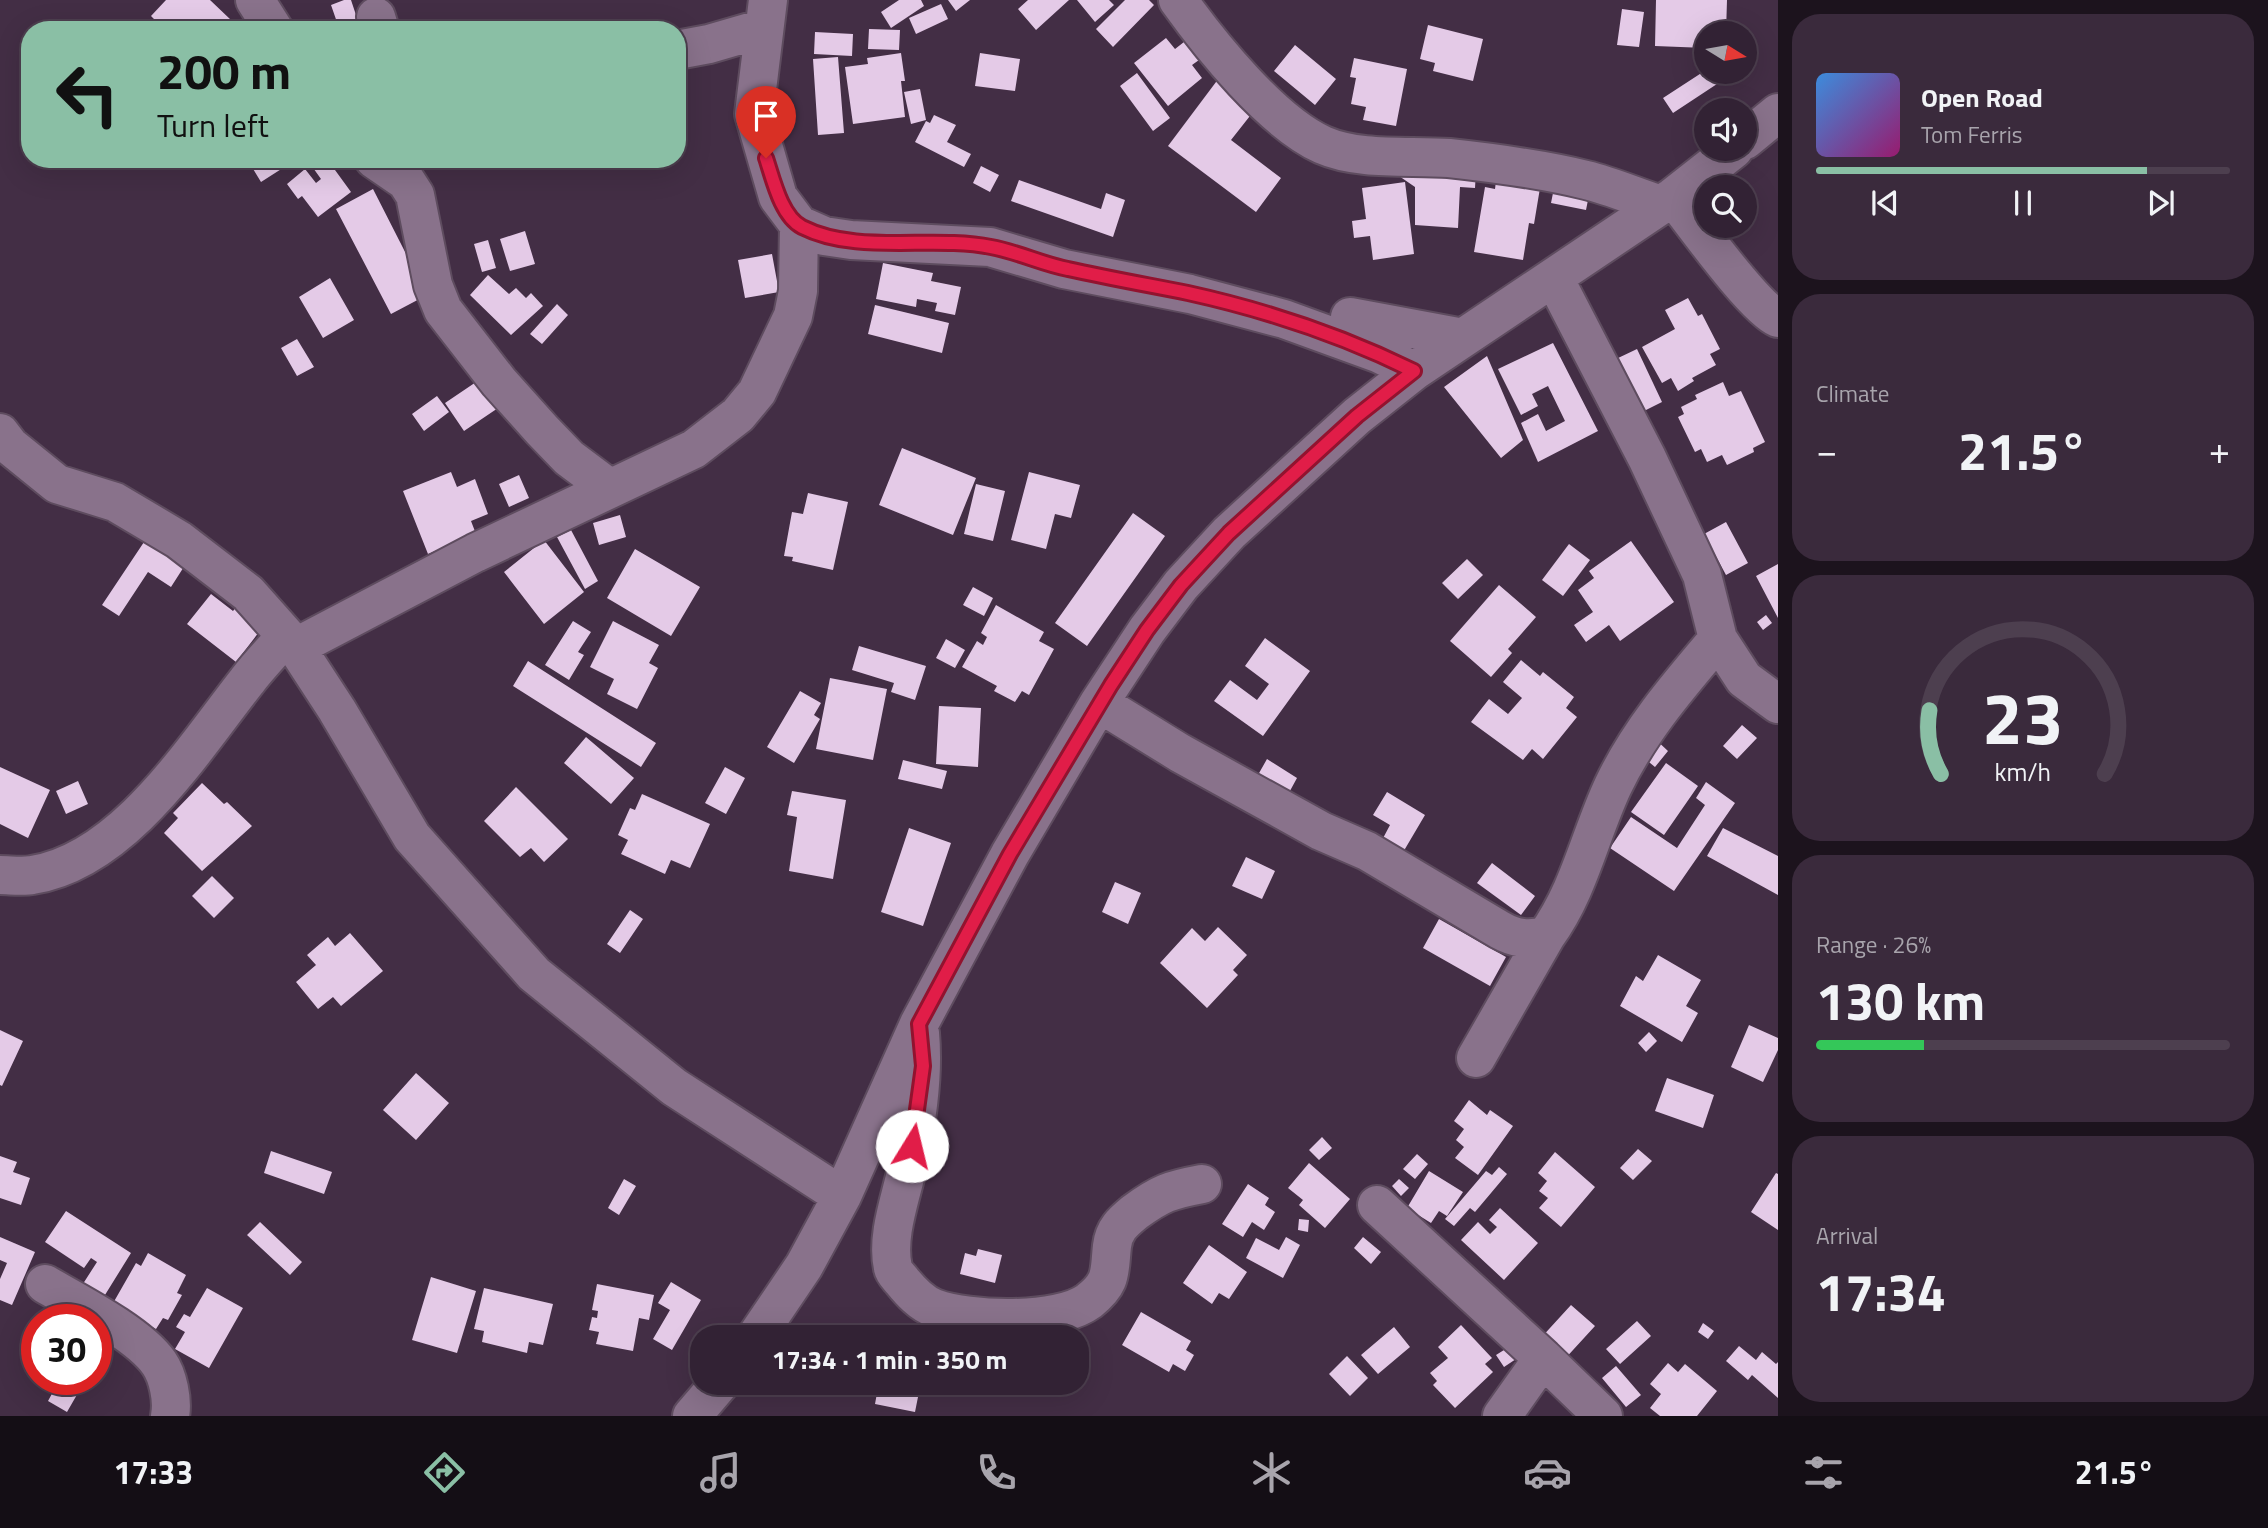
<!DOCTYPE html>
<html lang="en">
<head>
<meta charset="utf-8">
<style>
	:root { --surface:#322234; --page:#3a2a3c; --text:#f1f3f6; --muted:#a8a4ac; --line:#4d3f4f; --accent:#8abfa5 }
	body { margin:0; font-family:"Titillium Web",sans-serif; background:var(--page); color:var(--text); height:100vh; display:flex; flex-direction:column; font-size:26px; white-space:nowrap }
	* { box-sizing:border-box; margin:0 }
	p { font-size:23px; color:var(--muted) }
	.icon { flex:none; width:38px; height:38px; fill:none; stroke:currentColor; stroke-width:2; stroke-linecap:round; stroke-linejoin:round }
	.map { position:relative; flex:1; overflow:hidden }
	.details { display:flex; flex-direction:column; gap:14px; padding:14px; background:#1c131d; width:490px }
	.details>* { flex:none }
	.hud { position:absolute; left:21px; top:21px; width:665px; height:147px; border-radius:28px; box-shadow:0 7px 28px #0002,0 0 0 2px var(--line); background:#8abfa5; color:#111; overflow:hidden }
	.needle { width:46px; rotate:101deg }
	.fabs { position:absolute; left:1694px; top:21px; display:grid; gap:14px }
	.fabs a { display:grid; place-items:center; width:63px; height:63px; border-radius:50%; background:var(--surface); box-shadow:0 7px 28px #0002,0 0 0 2px var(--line); font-size:35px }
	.speed { position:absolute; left:21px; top:1304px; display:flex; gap:14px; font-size:35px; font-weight:700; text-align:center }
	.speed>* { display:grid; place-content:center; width:91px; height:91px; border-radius:50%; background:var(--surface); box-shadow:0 7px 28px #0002,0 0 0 2px var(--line); line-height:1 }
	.speed .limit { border:10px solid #d22; background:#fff; color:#111 }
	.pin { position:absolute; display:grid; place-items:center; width:60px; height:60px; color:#fff; margin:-72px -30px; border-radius:50% 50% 50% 0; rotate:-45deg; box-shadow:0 0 7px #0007 }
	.pin .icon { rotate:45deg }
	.me { position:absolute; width:77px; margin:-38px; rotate:9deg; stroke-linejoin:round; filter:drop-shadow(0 0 5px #0008) }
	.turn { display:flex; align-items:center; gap:24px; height:147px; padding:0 21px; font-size:32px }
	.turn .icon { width:91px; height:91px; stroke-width:2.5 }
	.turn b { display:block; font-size:49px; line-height:60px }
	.big { font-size:52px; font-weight:700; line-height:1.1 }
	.details .widget { flex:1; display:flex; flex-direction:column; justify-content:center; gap:10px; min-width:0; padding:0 24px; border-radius:28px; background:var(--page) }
	.details .dial { align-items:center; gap:0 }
	.dial svg { height:182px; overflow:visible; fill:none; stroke:var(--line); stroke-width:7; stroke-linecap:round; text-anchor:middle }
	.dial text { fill:var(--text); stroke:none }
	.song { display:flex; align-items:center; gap:21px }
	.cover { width:84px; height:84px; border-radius:10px; background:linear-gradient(135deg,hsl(210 70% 55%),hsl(320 70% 35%)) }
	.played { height:7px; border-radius:4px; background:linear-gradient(90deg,var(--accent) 80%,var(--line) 80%) }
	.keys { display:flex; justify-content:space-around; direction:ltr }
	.heat { display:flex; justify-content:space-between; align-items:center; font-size:38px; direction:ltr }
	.charge { height:10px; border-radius:5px; background:linear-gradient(90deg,#34c759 26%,var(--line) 0) }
	.trip { position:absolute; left:690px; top:1325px; width:399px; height:70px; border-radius:28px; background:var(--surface); box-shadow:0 7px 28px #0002,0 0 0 2px var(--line); font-weight:700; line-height:70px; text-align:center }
	.dock { display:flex; height:112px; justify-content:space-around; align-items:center; background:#140e15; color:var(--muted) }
	.dock .icon { width:49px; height:49px }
	.dock .active { color:var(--accent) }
	.dock b { font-size:32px; color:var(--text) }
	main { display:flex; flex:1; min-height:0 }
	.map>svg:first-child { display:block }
	.building { fill:#e4cae7 }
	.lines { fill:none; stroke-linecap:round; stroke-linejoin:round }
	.minor-casing { stroke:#5e4c5f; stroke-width:42 }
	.minor { stroke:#89728b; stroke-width:38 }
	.route-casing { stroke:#92132f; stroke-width:18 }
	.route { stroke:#e11d48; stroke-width:12 }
</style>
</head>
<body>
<main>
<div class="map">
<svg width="1778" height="1416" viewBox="0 0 1778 1416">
	<rect width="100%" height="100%" fill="#432e45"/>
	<path class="building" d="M166 0H210L231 20 222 30H165L151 16Z
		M344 0H351L358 21 339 28 331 5Z
		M899 0H921L924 6 891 28 881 12Z
		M948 0H970L956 11Z
		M1028 0H1069L1036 30 1018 9Z
		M1077 0H1109L1114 5 1095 22Z
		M1125 0H1149L1154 5 1113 47 1096 29Z
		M1656 0H1727L1726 33H1706V48L1655 46Z
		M941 4 948 19 916 34 909 18Z
		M1622 9 1644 12 1639 47 1617 45Z
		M1428 25 1483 39 1473 81 1433 71 1435 63 1420 59Z
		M869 29 900 30 899 50 868 49Z
		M815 32 853 34 852 56 814 54Z
		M1166 38 1175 49 1184 42 1199 60 1192 65 1202 78 1168 106 1134 63Z
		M1295 45 1336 79 1315 105 1274 71Z
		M901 53 905 81H901L905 117 853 124 845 67 868 64 867 58Z
		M980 53 1020 59 1015 91 975 86Z
		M838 57 844 133 818 135 813 59Z
		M1354 58 1407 69 1396 126 1363 120 1366 107 1351 104 1356 78 1350 77Z
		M1706 70 1717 84 1673 113 1663 98Z
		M1137 73 1170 118 1153 131 1120 86Z
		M1219 78 1257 107 1231 140 1281 178 1256 212 1168 146Z
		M920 89 926 120 911 124 904 92Z
		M934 115 956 125 947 142 971 154 964 167 915 142 926 121 930 123Z
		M247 159H297L261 182Z
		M319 159H327L351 192 318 217 302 196 298 199 287 184 305 169 316 183 321 179 311 165Z
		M1400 164 1476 171 1475 188 1460 187 1458 228 1415 225V187L1399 176Z
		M981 166 999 175 990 192 973 183Z
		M1019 180 1101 209 1106 193 1125 200 1113 237 1011 201Z
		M1496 181 1540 188 1534 224 1529 223 1523 260 1474 252 1485 187 1495 189Z
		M1405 182 1414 254 1373 260 1370 236 1354 238 1352 221 1366 219 1362 188Z
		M1554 188 1589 195 1586 210 1551 203Z
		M373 189 427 295 391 314 336 209Z
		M525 231 535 264 510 271 500 239Z
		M488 240 496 268 482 272 474 244Z
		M772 254 779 292 745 298 738 260Z
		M883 263 933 273 931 281 961 287 955 315 935 311 937 303 917 299 916 307 876 299Z
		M488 275 509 294 516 288 526 298 531 293 543 306 511 335 470 295Z
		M330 278 354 320 323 338 299 297Z
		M1688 298 1698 316 1702 314 1720 349 1710 354 1716 365 1692 378 1694 381 1678 391 1671 378 1662 383 1642 347 1675 329 1665 310Z
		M557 304 568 315 542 344 530 334Z
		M875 305 949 323 942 353 868 334Z
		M297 339 314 367 297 376 281 348Z
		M1553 343 1598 431 1538 462 1521 423 1538 414 1546 431 1565 421 1548 386 1532 394 1538 406 1521 415 1498 369Z
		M1637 349 1662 402 1642 412 1616 359Z
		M1487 356 1523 440 1501 458 1444 387Z
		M482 378 501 406 464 431 445 403Z
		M1723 382 1729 396 1741 391 1765 442 1753 448 1754 452 1727 465 1722 455 1707 462 1701 449 1695 452 1678 417 1684 414 1681 407 1697 399 1695 395Z
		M437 396 449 412 424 431 412 414Z
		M902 448 976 478 953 535 879 505Z
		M451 472 457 487 475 479 488 514 471 521 476 534 428 554 403 491Z
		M1029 472 1080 485 1071 518 1055 514 1046 549 1011 540Z
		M519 475 529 498 509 507 499 484Z
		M976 484 1005 491 993 541 964 534Z
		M808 493 848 502 833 570 792 561 793 557 784 556 792 512 803 514Z
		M1133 513 1165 536 1087 646 1055 623Z
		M620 515 626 537 599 545 593 523Z
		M1726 522 1748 563 1726 575 1704 534Z
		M571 530 598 581 585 589 557 537Z
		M148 536 187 562 171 587 148 572 119 616 102 605Z
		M544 540 584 592 544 624 504 572Z
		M1631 541 1674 602 1620 641 1609 625 1586 642 1574 625 1593 612 1578 590 1594 578 1589 571Z
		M1569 544 1590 560 1563 596 1542 580Z
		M635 549 700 587 671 636 607 598Z
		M1467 559 1483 575 1458 599 1442 583Z
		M1778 564V618L1756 576Z
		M1499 585 1536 617 1508 649 1512 653 1491 677 1450 641Z
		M973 587 993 598 984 616 963 605Z
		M211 594 233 611 241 601 259 632 236 662 187 624Z
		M996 605 1044 632 1039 641 1054 649 1029 695 1022 691 1015 702 994 691 997 686 962 667 977 641 983 645 987 637 981 633Z
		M1766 615 1772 623 1763 630 1757 622Z
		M573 621 591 632 578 652 584 655 569 680 545 665Z
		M613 621 659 645 649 663 658 668 637 709 607 694 614 679 590 667Z
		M1265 638 1310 671 1263 736 1214 701 1230 680 1257 700 1269 684 1245 666Z
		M946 639 965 650 955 668 936 658Z
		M859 646 926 666 915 700 891 692 894 683 852 670Z
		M1521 660 1540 676 1543 672 1574 697 1566 708 1577 717 1543 759 1532 749 1523 760 1471 722 1489 699 1508 714 1522 698 1503 682Z
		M528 661 656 743 641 767 513 686Z
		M830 678 887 689 873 760 816 749Z
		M800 691 821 703 814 715 820 719 794 763 767 747Z
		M939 706 981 708 978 767 936 764Z
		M1742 725 1757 738 1737 759 1723 746Z
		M586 737 634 778 611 804 564 763Z
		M1653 737 1668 751 1655 767 1639 754Z
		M1267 759 1297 778 1285 800 1254 782Z
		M903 760 947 771 942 789 898 779Z
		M1666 763 1698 786 1664 835 1631 812Z
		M0 767 50 790 28 838 0 824Z
		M725 767 745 778 726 814 705 803Z
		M78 781 88 804 66 814 56 791Z
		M1706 782 1735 803 1674 891 1610 848 1631 817 1677 848 1705 805 1696 798Z
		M202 783 224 804 227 802 252 826 202 871 164 833 178 818 173 813Z
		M516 787 568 839 544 862 531 848 520 857 484 821Z
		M792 791 846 800 833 879 789 871 797 817 787 815Z
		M1387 792 1425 815 1402 854 1381 842 1390 825 1373 815Z
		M642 794 710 824 690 868 671 860 665 874 621 854 628 840 618 835 630 808 635 810Z
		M909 828 951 843 923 926 881 912Z
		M1723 828 1778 856V895L1707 856Z
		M1246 857 1275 871 1262 899 1232 886Z
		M1492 863 1535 896 1521 915 1477 883Z
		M212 876 234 898 214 918 192 896Z
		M1115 882 1141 893 1128 924 1102 912Z
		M630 910 643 919 620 953 607 944Z
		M1439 919 1506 957 1490 986 1423 948Z
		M1218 927 1247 955 1233 970 1238 975 1207 1008 1160 963 1192 928 1205 941Z
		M350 933 383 971 341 1006 333 997 318 1009 296 982 316 965 307 955 328 937 335 946Z
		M1658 955 1701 980 1686 1006 1698 1013 1682 1042 1620 1006 1636 976 1643 981Z
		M1749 1025 1778 1038V1050L1763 1082 1731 1067Z
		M0 1030 23 1041 2 1086 0 1085Z
		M1649 1032 1657 1041 1646 1052 1638 1043Z
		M416 1073 449 1103 416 1140 383 1110Z
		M1667 1078 1714 1095 1703 1128 1655 1111Z
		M1469 1100 1487 1115 1490 1110 1513 1126 1478 1175 1455 1158 1464 1147 1456 1140 1464 1129 1454 1121Z
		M1322 1137 1332 1148 1319 1160 1309 1150Z
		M1638 1149 1652 1161 1633 1180 1620 1168Z
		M271 1151 332 1172 324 1194 264 1173Z
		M1555 1152 1595 1187 1561 1227 1539 1208 1548 1198 1539 1191 1547 1181 1538 1173Z
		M1417 1154 1428 1164 1415 1179 1403 1169Z
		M0 1156 17 1162 13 1172 30 1178 21 1205 0 1198Z
		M1309 1163 1350 1199 1325 1228 1299 1205 1303 1200 1288 1188Z
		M1499 1167 1507 1174 1475 1212 1470 1208 1454 1226 1445 1219 1486 1171 1492 1175Z
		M1429 1171 1463 1192 1447 1216 1439 1211 1431 1223 1407 1208Z
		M1776 1173 1778 1174V1230L1751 1212Z
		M624 1179 636 1186 619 1215 608 1208Z
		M1399 1179 1409 1188 1401 1196 1392 1186Z
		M1248 1184 1269 1198 1265 1205 1275 1212 1264 1230 1252 1222 1243 1237 1222 1224Z
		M1500 1208 1538 1243 1504 1280 1461 1240 1478 1222 1490 1234 1497 1227 1489 1220Z
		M66 1211 131 1253 100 1303 79 1290 97 1262 91 1258 84 1268 45 1242Z
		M1299 1219 1309 1220 1308 1232 1298 1230Z
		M260 1222 302 1262 290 1275 247 1235Z
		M0 1237 35 1252 12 1305 0 1300V1279L7 1263 0 1260Z
		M1286 1237 1300 1245 1283 1278 1246 1258 1256 1238 1279 1250Z
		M1363 1237 1381 1252 1371 1264 1354 1248Z
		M1209 1245 1247 1272 1229 1299 1219 1293 1212 1304 1183 1283Z
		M978 1249 1002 1255 995 1283 960 1274 965 1253 976 1256Z
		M148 1253 186 1275 177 1293 182 1295 168 1320 163 1318 156 1329 112 1305 136 1263 141 1266Z
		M431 1277 476 1291 457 1353 412 1340Z
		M671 1282 701 1300 672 1350 653 1339 670 1310 658 1303Z
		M597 1284 654 1295 649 1320 639 1318 633 1351 596 1344 599 1332 589 1330 592 1317 597 1318 598 1311 592 1310Z
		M207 1288 243 1308 209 1368 175 1349 185 1332 176 1327 184 1314 190 1317Z
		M484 1288 553 1304 543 1345 529 1342 527 1353 482 1342 484 1331 474 1329Z
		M1571 1305 1595 1326 1562 1362 1539 1340Z
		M48 1308 66 1316 65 1320H43Z
		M1141 1312 1191 1341 1186 1350 1194 1355 1185 1371 1173 1364 1169 1372 1122 1345Z
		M1637 1321 1651 1336 1620 1364 1606 1349Z
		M1703 1323 1714 1331 1708 1339 1698 1332Z
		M1461 1325 1492 1358 1485 1364 1493 1372 1455 1408 1433 1385 1437 1381 1430 1373 1448 1358 1438 1347Z
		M870 1326 906 1336V1337H867Z
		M1394 1327 1410 1347 1378 1374 1361 1355Z
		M1496 1340 1522 1355 1504 1367 1496 1355 1504 1350Z
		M1739 1346 1756 1360 1762 1352 1776 1364 1778 1362V1398L1752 1375 1748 1380 1726 1361Z
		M1347 1356 1368 1378 1350 1396 1329 1374Z
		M1668 1363 1678 1372 1685 1364 1717 1391 1697 1416H1660L1650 1408 1661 1394 1650 1384Z
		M1616 1366 1641 1395 1626 1407 1602 1378Z
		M60 1379H86L67 1412 48 1401Z
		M879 1382H921L915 1412 875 1404Z"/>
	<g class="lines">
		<defs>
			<path id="minor" d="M255 0 274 30
				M768 0 754 114 778 197 799 225 824 236 851 240 990 247 1064 269 1190 294 1284 319 1380 354 1414 371
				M1178 0C1211 46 1272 122 1323 145 1359 161 1411 155 1449 158 1495 163 1542 169 1586 180 1611 186 1636 197 1661 205
				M376 17 380 30
				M677 50 709 44 764 28
				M1745 140 1778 113
				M374 159 406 181 415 195 433 285 443 310 499 382 542 430 569 458 609 488
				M1673 197C1693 222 1754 308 1778 318
				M1554 278 1647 458 1702 575 1718 639 1744 679 1778 704
				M1350 317 1463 338
				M0 433 10 446 57 484 115 502 179 540 248 593 296 647 337 710 412 837 534 974 674 1087 842 1196
				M296 647 475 553 694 449 738 415 757 392 793 316 798 291 799 225
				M1099 703 1180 753 1321 831 1367 851 1500 930C1516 939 1528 940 1546 936 1579 891 1590 835 1613 786 1639 731 1679 685 1718 639
				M0 875C10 875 22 877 32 875 124 861 194 748 247 681 259 665 273 651 286 636
				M920 1033C924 1079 916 1124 907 1169 900 1200 886 1237 893 1268 894 1273 899 1277 902 1281 911 1292 921 1303 934 1308 969 1321 1058 1324 1089 1301 1113 1282 1109 1272 1112 1246 1114 1229 1123 1222 1135 1212 1161 1193 1170 1190 1202 1184
				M1476 1058 1546 936
				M1377 1205 1543 1358 1603 1416
				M45 1284C76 1302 139 1334 159 1363 168 1376 173 1400 170 1416
				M756 1337 804 1266 842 1196 919 1024 1010 854 1099 703 1147 630 1181 585 1229 533 1357 416 1414 371 1673 197 1734 149
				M692 1416 721 1382
				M1502 1416 1543 1358"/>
		</defs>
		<use href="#minor" class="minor-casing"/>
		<use href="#minor" class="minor"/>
	</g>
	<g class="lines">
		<defs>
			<path id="route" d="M766 158C773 179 781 216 802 227 857 255 932 235 991 247 1018 252 1042 264 1068 269 1108 278 1148 285 1188 293 1265 310 1343 336 1414 371L1357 416 1229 533 1181 585 1147 630 1111 685 1010 854 919 1024 923 1066 912 1146"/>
		</defs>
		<use href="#route" class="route-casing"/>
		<use href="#route" class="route"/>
	</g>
</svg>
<div class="fabs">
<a><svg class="needle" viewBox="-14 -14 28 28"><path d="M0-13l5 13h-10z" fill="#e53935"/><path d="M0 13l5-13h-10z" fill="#a8a4ac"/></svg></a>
<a><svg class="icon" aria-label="sound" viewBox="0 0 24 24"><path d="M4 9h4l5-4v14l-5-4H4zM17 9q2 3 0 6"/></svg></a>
<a><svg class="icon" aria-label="search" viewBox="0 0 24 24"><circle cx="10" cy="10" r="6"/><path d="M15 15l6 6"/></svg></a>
</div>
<div class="speed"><div class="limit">30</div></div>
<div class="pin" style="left:766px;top:158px;background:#d93025"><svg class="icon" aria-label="arrive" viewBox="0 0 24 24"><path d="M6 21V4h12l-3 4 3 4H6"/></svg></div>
<svg class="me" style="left:912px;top:1146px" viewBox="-20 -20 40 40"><circle r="19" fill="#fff"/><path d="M0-13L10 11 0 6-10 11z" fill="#e11d48"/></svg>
<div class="trip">17:34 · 1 min · 350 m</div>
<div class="hud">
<div class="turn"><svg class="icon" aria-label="left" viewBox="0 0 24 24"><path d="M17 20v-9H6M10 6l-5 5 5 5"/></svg><div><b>200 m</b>Turn left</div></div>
</div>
</div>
<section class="details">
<div class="widget">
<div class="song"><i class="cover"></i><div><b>Open Road</b><p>Tom Ferris</p></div></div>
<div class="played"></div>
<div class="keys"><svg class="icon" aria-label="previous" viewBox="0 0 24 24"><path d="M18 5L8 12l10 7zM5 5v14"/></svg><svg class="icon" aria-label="pause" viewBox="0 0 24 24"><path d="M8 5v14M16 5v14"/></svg><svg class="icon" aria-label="next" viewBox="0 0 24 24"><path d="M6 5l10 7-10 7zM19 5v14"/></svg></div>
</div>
<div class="widget"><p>Climate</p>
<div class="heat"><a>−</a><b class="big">21.5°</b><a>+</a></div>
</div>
<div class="widget dial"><svg viewBox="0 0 100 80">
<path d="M14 69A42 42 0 1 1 86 69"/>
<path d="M14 69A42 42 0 0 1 9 41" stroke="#8abfa5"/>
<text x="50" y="56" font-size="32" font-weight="700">23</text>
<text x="50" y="72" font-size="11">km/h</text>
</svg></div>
<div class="widget"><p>Range · 26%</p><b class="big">130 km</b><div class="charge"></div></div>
<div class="widget"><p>Arrival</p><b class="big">17:34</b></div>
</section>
</main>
<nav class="dock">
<b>17:33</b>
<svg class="icon active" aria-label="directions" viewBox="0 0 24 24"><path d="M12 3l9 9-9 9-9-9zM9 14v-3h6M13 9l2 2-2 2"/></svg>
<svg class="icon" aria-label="music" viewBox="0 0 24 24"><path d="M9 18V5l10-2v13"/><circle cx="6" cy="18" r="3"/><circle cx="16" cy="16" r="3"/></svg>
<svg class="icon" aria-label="phone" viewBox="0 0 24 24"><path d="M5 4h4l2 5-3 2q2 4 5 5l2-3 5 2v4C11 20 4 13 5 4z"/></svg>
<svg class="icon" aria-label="climate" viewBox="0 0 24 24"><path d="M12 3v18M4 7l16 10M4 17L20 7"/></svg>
<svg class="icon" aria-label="car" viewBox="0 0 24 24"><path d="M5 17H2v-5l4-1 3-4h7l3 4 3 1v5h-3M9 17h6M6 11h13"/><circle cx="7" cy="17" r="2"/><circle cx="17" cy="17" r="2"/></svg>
<svg class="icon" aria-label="filters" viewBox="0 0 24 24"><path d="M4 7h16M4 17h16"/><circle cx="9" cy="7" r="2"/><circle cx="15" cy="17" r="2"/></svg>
<b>21.5°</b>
</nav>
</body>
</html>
